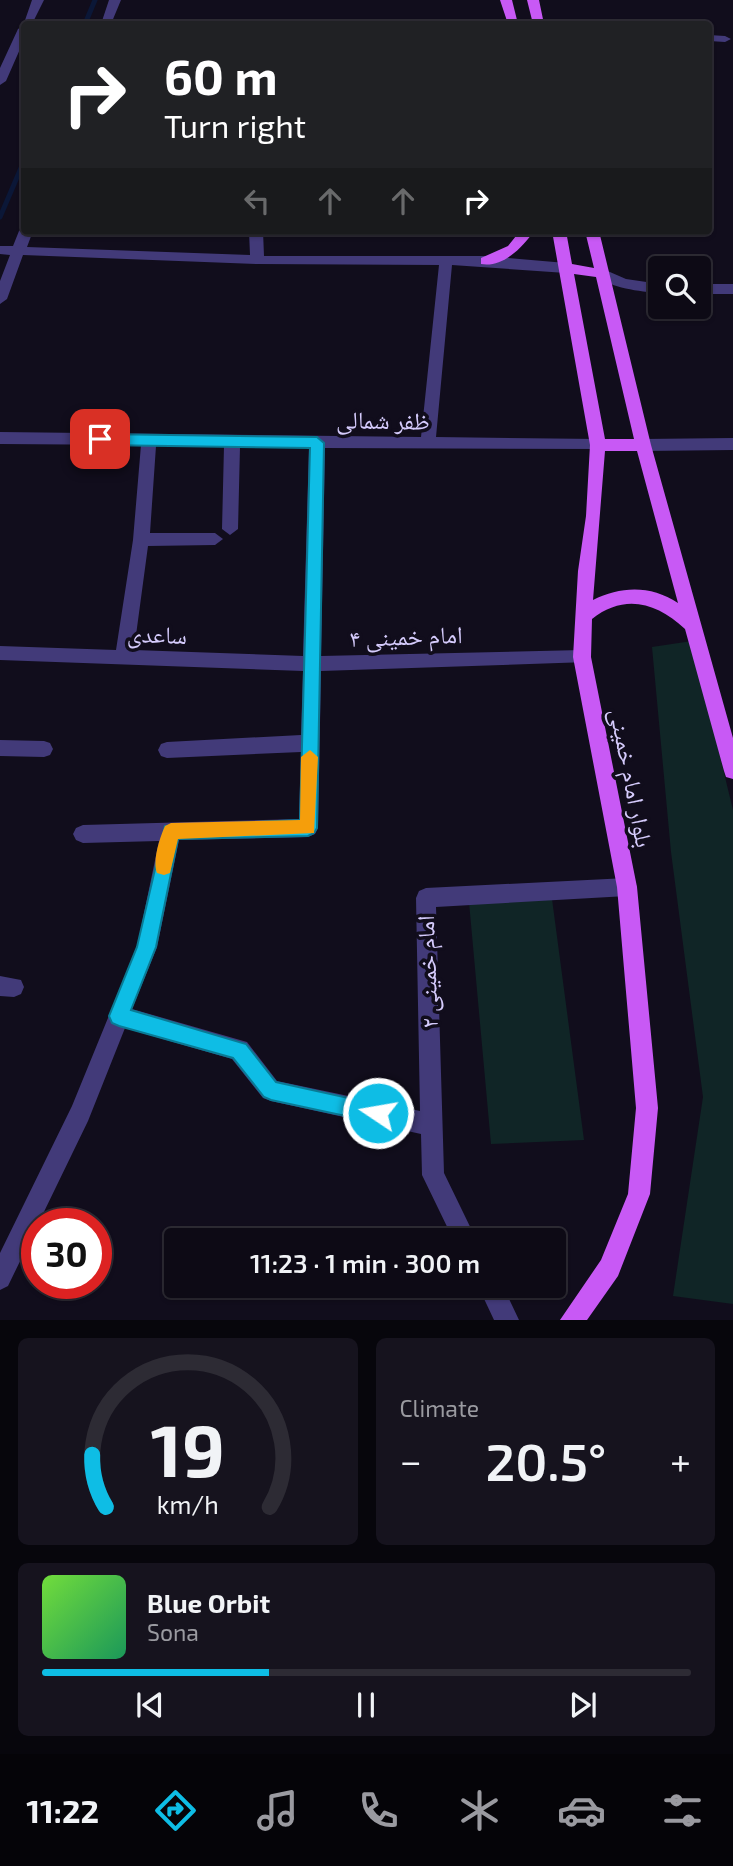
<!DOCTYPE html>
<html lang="en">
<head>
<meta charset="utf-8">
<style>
	:root { --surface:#0d0a15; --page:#16131e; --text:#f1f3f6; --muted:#9a9aa0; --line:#2d2b34; --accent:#0ebde5 }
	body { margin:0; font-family:"Exo 2","Noto Naskh Arabic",sans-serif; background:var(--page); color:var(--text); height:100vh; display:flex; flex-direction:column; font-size:26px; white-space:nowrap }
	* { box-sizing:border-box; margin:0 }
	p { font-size:23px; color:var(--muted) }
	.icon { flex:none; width:38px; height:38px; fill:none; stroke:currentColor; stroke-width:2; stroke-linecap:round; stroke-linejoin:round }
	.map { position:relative; height:1320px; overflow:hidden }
	.side { display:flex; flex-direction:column; gap:18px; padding:18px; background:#07060c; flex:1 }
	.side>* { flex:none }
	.banner { position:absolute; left:21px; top:21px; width:691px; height:214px; border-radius:7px; box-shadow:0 2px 5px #0004,0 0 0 2px var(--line); background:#202124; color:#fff; overflow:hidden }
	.controls { position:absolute; left:648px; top:256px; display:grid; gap:14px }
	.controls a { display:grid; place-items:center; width:63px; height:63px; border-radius:7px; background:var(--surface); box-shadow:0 2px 5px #0004,0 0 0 2px var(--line); font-size:35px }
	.speed { position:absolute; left:21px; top:1208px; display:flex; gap:14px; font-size:35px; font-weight:700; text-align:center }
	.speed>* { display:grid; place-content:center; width:91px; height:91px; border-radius:50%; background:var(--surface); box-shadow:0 2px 5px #0004,0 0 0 2px var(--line); line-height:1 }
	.speed .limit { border:10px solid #d22; background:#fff; color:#111 }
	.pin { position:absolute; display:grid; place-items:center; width:60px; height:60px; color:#fff; margin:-30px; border-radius:14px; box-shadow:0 4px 10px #0006 }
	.me { position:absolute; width:77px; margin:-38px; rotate:282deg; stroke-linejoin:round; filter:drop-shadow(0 0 5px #0008) }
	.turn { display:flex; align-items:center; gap:24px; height:147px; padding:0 28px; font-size:32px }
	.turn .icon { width:91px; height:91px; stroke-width:2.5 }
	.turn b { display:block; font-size:49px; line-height:60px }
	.lanes { display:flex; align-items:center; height:66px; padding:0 28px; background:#0003; justify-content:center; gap:35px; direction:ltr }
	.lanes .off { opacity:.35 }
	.big { font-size:52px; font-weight:600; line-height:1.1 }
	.side .card { flex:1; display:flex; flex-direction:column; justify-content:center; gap:10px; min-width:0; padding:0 24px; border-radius:10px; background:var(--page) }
	.side .dial { align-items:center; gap:0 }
	.dial svg { height:182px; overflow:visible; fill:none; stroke:var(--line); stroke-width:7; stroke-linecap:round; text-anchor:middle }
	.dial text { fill:var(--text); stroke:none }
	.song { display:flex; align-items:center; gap:21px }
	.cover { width:84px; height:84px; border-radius:10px; background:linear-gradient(135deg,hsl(100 70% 55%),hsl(150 70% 35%)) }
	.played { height:7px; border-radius:4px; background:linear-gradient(90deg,var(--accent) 35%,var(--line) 35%) }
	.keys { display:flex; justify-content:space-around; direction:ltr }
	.heat { display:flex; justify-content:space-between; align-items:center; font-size:38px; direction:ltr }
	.side .tiles { flex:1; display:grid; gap:18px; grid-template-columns:1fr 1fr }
	.card:last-child { grid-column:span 2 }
	.trip { position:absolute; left:164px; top:1228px; width:402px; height:70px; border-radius:7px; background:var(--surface); box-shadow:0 2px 5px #0004,0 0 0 2px var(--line); font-weight:600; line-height:70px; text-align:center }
	.dock { display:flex; height:112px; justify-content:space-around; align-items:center; background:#050408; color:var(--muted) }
	.dock .icon { width:49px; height:49px }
	.dock .current { color:var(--accent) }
	.dock b { font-size:32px; color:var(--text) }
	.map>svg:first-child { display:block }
	.green { fill:#102526 }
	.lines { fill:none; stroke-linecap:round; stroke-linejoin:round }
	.stream { stroke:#0b1737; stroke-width:5 }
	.minor { fill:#423a79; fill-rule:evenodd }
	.major { fill:#c859f5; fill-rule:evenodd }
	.route { fill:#0ebde5; stroke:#097b95; stroke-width:2 }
	.slow { fill:#f59e0b }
	.labels { text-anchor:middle; stroke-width:7; stroke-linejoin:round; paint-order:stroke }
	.street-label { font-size:24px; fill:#d5cbfc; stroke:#110d1c }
</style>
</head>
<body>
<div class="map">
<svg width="733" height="1320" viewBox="0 0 733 1320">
	<rect width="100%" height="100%" fill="#110d1c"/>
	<path class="green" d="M692 641 733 810V1304L673 1296 703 1097 671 852 652 647Z
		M552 899 584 1140 491 1144 469 902Z"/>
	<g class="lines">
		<path class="stream" d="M85 24 95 0
			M0 217 24 161"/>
		<path class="minor" d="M32 0H44L32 24H24V40L6 81 0 85V68L18 29 23 26Z
			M109 0H121L111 24H101Z
			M494 21H513L519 24H488Z
			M709 35 725 36 731 39 725 42 709 41Z
			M24 227V231H33L27 247 250 255 249 231H263L264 256H486L566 263 573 268 566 273 452 265 436 437 598 439 606 445 603 449 325 448 321 656 582 650 588 652 591 657 588 662 321 671 318 828 315 834 308 837 179 840 157 947 132 1009 247 1042 277 1081 420 1111 416 898 419 891 426 888 627 878 634 880 637 887 634 894 627 896 436 907 444 1173 477 1241H454L422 1175 421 1134 271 1101 263 1098 232 1059 125 1028 88 1121 8 1286 0 1290V1253L72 1106 137 947 159 841 83 843 76 840 73 834 76 828 83 825 299 819 301 752 167 758 161 756 158 750 161 744 167 742 301 735 303 671 0 660V646L116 650 133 540 141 445 0 444V432L421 437 439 265 257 264 23 255 7 299 0 304V281L10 255 0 254V246H13L19 231ZM156 446H224L222 529 230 535 238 529 240 447H309L303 656 134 650 148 546 215 545 223 539 215 533H150Z
			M603 269 626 279 660 284V294C639 290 611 290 596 274Z
			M698 284H733V294H698Z
			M733 438V450L643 451 635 445 643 439Z
			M0 740 44 741 50 743 53 749 50 755 44 757 0 756Z
			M0 976 21 980 24 987 21 994 14 997 0 996Z
			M478 1286H503L519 1320H494Z"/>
		<path class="major" d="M500 0H512L518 24H508Z
			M527 0H539L544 24H533Z
			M520 231H534C523 247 503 268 481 264V258L508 246Z
			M552 231H566L572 264 594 268 585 231H599L651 445 733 738V779L726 777 724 771 685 629C657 603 625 593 592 619L591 657 637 887 658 1108 650 1194 618 1276 587 1320H560L601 1260 628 1194 636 1108 617 887 573 657 578 571 586 516 590 445ZM574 274 596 277 634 439H605ZM605 451H637L678 603C651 585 621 586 593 600Z"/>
	</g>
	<path class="route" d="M100 434 317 437 324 443 317 828 314 833 308 836 178 839 156 947 131 1010 246 1044 276 1082 385 1106 388 1113 385 1120 378 1123 271 1100 264 1097 233 1058 119 1026 112 1023 109 1016 137 947 165 826 300 820 310 448 100 445 93 439Z"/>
	<path class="slow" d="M310 750 318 757 314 833 178 839 170 873 164 875 157 873C152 861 160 837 165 826L171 823 300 820 301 757Z"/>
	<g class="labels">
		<g class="street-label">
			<text transform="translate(383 421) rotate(1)" y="8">ظفر شمالی</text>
			<text transform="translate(157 635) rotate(2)" y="8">ساعدی</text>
			<text transform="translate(406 637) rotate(-2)" y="8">امام خمینی ۴</text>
			<text transform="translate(631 778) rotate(79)" y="8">بلوار امام خمینی</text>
			<text transform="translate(428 972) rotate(-92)" y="8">امام خمینی ۲</text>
		</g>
	</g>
</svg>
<div class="controls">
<a><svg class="icon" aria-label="search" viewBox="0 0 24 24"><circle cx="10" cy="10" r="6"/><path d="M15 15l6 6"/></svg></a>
</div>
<div class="speed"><div class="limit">30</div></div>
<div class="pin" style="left:100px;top:439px;background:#d93025"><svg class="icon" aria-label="arrive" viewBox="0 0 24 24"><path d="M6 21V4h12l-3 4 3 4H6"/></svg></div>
<svg class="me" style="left:378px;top:1113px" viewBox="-20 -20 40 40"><circle r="17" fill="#0ebde5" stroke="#fff" stroke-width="3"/><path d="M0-11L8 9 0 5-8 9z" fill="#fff"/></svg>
<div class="trip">11:23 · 1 min · 300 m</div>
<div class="banner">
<div class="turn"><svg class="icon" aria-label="right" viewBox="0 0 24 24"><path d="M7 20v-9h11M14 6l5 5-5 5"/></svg><div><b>60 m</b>Turn right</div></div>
<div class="lanes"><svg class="icon off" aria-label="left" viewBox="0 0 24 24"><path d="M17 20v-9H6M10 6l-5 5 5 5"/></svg><svg class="icon off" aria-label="ahead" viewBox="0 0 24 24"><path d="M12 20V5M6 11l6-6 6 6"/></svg><svg class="icon off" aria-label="ahead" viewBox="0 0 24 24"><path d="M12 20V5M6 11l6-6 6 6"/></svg><svg class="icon" aria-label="right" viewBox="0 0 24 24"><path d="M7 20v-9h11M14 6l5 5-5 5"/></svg></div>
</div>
</div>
<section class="side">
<div class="tiles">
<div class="card dial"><svg viewBox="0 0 100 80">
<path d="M14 69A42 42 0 1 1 86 69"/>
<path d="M14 69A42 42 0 0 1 8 46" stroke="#0ebde5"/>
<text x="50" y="56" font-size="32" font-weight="700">19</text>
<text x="50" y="72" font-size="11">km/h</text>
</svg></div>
<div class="card"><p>Climate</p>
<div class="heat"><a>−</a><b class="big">20.5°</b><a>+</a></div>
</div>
<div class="card">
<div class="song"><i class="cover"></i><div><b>Blue Orbit</b><p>Sona</p></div></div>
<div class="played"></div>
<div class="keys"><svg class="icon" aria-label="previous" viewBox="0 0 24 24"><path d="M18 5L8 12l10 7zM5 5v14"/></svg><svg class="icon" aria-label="pause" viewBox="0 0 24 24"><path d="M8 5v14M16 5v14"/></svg><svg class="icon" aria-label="next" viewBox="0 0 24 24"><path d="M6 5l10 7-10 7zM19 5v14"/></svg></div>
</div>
</div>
</section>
<nav class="dock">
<b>11:22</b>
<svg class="icon current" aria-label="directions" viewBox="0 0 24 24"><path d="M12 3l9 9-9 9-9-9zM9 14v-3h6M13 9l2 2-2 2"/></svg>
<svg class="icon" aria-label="music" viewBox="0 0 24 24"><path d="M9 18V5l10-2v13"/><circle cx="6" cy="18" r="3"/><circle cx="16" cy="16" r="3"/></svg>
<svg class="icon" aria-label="phone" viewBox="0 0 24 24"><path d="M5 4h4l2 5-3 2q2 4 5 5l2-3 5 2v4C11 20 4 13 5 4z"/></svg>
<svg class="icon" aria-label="climate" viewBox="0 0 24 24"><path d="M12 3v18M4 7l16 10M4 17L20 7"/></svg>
<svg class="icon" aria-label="car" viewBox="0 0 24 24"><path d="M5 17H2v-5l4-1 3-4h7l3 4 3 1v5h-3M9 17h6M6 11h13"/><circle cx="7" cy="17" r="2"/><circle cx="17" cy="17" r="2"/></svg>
<svg class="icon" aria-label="filters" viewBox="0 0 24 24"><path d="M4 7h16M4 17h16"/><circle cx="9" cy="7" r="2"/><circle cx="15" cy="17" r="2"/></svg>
</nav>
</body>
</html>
